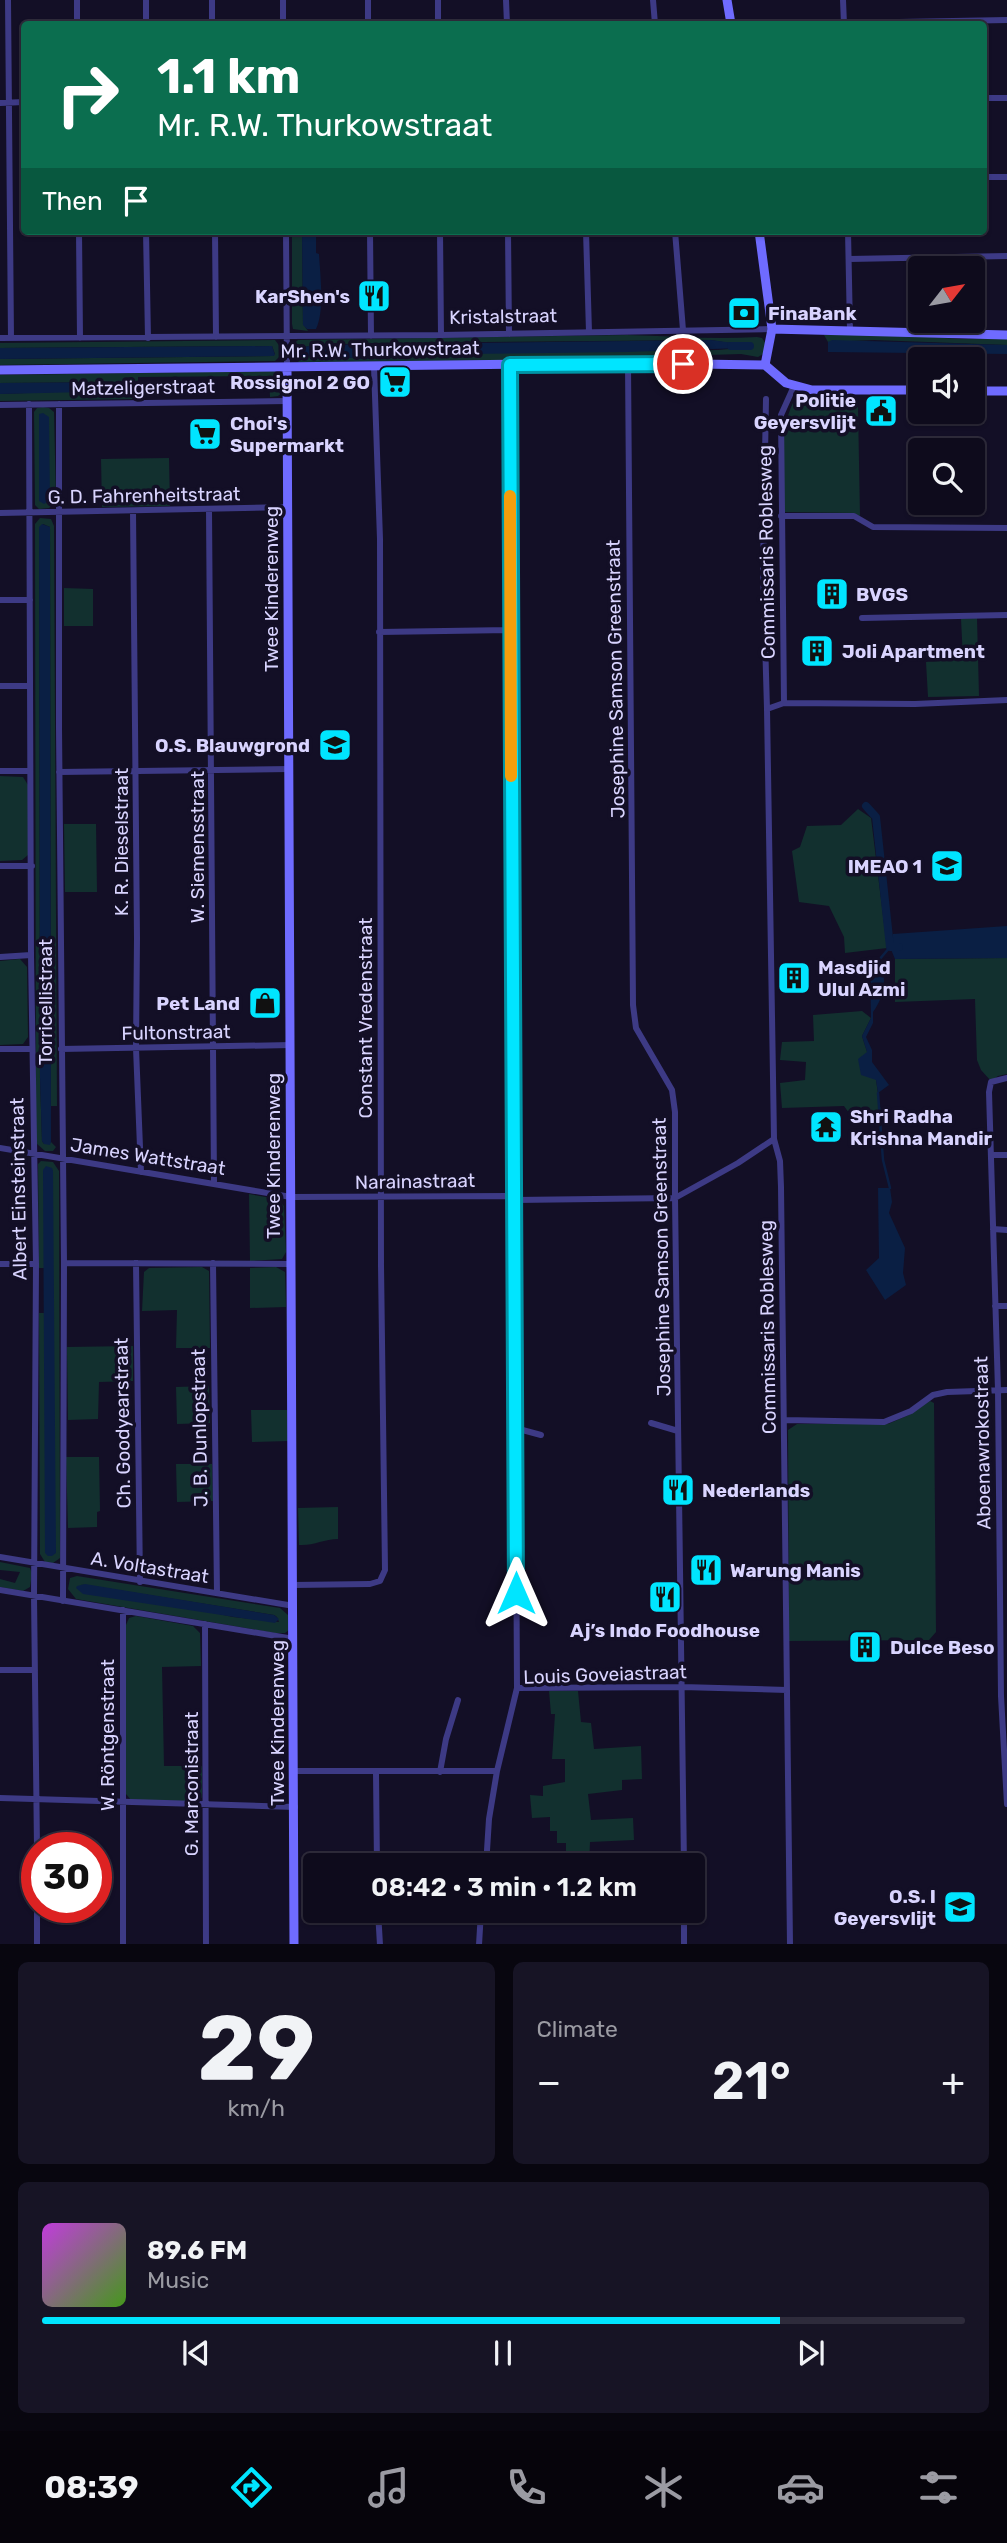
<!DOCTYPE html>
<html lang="en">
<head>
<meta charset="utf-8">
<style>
	:root { --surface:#0e0b1c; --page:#171425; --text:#f1f3f6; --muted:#9b9ba3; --line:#2e2b3b; --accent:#00e5ff }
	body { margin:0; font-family:Rubik,sans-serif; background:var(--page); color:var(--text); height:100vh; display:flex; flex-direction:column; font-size:26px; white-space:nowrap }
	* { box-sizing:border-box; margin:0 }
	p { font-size:23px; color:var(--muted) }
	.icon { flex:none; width:38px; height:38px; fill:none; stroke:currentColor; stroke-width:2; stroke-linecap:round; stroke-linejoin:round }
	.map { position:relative; height:1944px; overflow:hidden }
	.sheet { display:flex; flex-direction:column; gap:18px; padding:18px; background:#08060f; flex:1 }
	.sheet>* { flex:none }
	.hud { position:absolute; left:21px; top:21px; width:966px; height:214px; border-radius:7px; box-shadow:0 2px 5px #0004,0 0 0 2px var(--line); background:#0b6e4f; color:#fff; overflow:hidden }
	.needle { width:46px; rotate:59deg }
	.controls { position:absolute; left:908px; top:256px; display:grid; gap:14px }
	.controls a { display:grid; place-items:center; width:77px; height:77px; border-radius:7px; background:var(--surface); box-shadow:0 2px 5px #0004,0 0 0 2px var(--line); font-size:35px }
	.speed { position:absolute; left:21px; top:1832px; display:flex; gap:14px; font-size:35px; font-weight:700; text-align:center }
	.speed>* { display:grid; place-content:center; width:91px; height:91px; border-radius:50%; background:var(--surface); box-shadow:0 2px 5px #0004,0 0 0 2px var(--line); line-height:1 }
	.speed .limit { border:10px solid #d22; background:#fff; color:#111 }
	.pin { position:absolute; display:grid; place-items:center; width:60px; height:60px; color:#fff; margin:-30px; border:4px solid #fff; border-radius:50%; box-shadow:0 2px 7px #0007 }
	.me { position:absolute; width:77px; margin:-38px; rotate:0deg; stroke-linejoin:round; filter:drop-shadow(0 0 5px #0008) }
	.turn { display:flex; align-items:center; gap:24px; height:147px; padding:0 21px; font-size:32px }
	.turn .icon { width:91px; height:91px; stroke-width:2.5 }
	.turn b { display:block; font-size:49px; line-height:60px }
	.then { display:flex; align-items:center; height:66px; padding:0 21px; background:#0003; gap:14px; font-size:26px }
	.big { font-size:52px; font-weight:600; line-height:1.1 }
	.sheet .widget { flex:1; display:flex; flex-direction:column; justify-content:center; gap:10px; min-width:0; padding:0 24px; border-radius:10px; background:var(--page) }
	.sheet .dial { align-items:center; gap:0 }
	.dial b { font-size:91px; line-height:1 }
	.song { display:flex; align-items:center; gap:21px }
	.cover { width:84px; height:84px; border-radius:10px; background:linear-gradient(135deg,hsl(290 70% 55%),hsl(100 70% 35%)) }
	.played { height:7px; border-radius:4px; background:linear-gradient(90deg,var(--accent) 80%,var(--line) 80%) }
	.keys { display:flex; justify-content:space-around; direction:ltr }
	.heat { display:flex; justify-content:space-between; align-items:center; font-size:38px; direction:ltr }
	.sheet .tiles { flex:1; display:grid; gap:18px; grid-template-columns:1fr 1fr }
	.widget:last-child { grid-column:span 2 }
	.trip { position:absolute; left:303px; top:1853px; width:402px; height:70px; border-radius:7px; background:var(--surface); box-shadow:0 2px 5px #0004,0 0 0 2px var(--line); font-weight:600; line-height:70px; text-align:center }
	.tabs { display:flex; height:112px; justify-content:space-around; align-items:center; background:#06040b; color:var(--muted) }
	.tabs .icon { width:49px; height:49px }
	.tabs .current { color:var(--accent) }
	.tabs b { font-size:32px; color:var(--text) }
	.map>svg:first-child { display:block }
	.green { fill:#12302f; fill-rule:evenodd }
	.water { fill:#0a1f44 }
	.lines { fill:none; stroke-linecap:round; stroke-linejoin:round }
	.stream { stroke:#0a1f44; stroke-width:2.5 }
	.canal { stroke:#0a1f44; stroke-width:8 }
	.street { stroke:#3d3a85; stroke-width:6 }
	.secondary { stroke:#6f6bff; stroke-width:9 }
	.route-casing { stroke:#0095a6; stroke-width:18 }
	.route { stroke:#00e5ff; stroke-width:12 }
	.slow { stroke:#f59e0b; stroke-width:12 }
	.labels { text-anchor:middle; stroke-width:7; stroke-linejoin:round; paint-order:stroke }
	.poi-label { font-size:19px; font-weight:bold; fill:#d9d4ff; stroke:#130f26; text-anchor:start }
	.street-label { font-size:19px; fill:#d9d4ff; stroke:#130f26 }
</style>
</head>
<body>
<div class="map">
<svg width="1007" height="1945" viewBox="0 0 1007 1945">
	<rect width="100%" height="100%" fill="#130f26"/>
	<path class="green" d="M292 231H302L303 324 308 331 293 329 292 324Z
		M885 334 960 339H1007V345L874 340 828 342 824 335Z
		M627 335C670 336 714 340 757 337L762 338 766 344 763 354 758 357 741 354 505 361 299 362 292 355V345L298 340ZM711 340 741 345 740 348 718 350 372 354 368 359 315 355 303 357 300 348 314 345 374 343Z
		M275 340 281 348V355L275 361 0 365V359L273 356 275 354 272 346 0 348V343Z
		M274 371C284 376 283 382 283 392L278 396 270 397 269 376 138 377V384L133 382 0 383V375Z
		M137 389V399L0 401V394Z
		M798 394 826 398 827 405 858 407 860 516 854 513 784 512C784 474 776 427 798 394Z
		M43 407 49 408 54 412 56 501 49 508 39 509 35 505 34 412 37 408Z
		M169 458 170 506 102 507 101 459Z
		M40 518 51 519 54 526 57 1106H51L50 527 43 524 39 528 40 1078 42 1141 44 1144H49L51 1142 56 1147 53 1151H45L36 1143 35 524Z
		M64 588 93 589V626H64Z
		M977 618 979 696 928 697 926 662 963 659 961 619Z
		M0 776 23 777 28 785V855L22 860 0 861Z
		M858 809 871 818 887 948 845 953 844 937 829 906 799 902 792 851 800 847 807 826 841 825Z
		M64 824H96L97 892H65Z
		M1007 958V1074L998 1076 991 1081 981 1070 977 1060 975 999 895 1002V959Z
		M20 959 27 967 28 1037 23 1044 0 1045V961Z
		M862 1011 871 1018 862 1036 876 1080 881 1113H849L844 1106 782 1108 780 1083 805 1080 806 1062 780 1060 782 1042 814 1041 813 1015Z
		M41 1161 53 1162 59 1171 60 1558 53 1563 45 1562 40 1554 39 1313H45V1552L54 1374 52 1168 45 1268H39L38 1164Z
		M249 1194 277 1199 284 1206 286 1252 282 1259 250 1261Z
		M202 1267 209 1271 210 1348H176L177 1310 142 1311 144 1272 149 1268Z
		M276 1267 285 1272 286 1307 250 1308V1268Z
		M133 1346V1381L99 1382 98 1419 68 1420 67 1347Z
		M209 1386 210 1423 177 1424 176 1387Z
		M930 1401 934 1403 936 1632 929 1640 789 1641 788 1430 797 1424H888L909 1415Z
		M251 1410H287L288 1441 252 1442Z
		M66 1457H99L100 1511 97 1512V1527L68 1528Z
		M176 1464H212L213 1501 177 1502Z
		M338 1507V1539C324 1539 313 1546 299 1545L298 1508Z
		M0 1562 30 1568 32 1573 30 1587 23 1591 0 1587V1579L15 1583 20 1572 0 1570Z
		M77 1576 280 1608 288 1615 289 1630 285 1633H275L76 1599 68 1589 70 1578ZM80 1584 274 1615 277 1617 279 1622 233 1617Z
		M136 1616 193 1626 200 1633 201 1666 162 1667 164 1766H202V1797L199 1802 131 1800 126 1794V1625L129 1618Z
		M549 1691H578L581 1722 591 1723 594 1749 641 1746 642 1779 622 1780V1790L588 1794 591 1820 633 1818 634 1840 590 1842 589 1865H566V1843H557V1831H550V1817L532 1818 530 1795 543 1796V1786L565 1782V1759H552L555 1714H551Z"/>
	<path class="water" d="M302 231H316V253L319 254C320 274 325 311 316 329H307L303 325Z
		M711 340 741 344V348L628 352 373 355 368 359 315 355 303 357 299 354 300 348 314 345Z
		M832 340 1007 345V354L828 352V342Z
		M272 346 275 355 273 356 0 359V348Z
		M134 382 137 384V389L130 391 0 394V383Z
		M43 413 49 417 50 500 44 504 39 501V414Z
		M42 524 50 527 51 1142 50 1145 44 1144 42 1141 40 1078 39 527Z
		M1007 926V958L895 959 890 947 893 934Z
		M874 959 879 960C888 978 884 997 873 1012V1023L866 1037 872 1050V1062L889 1085 878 1093 876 1080 861 1075 858 1059 867 1052 862 1036 871 1018 870 963Z
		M46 1166 52 1168 53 1171 56 1553 52 1556H48L45 1553 43 1170Z
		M878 1188H890L892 1202 889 1213 905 1248 903 1273 906 1285 885 1300 866 1270 879 1258Z
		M85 1584 274 1615 279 1619 275 1623 83 1594 76 1588 77 1586Z"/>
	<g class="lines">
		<path class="stream" d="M879 960 890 947
			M878 1093 883 1160 890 1188"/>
		<path class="canal" d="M731 346H750
			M866 806 876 817 890 947H899"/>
		<path class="street" d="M8 0 11 338
			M77 0V24
			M146 0V24
			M212 0V24
			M283 0V24
			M368 0V24
			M438 0V24
			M506 0 507 24
			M653 0 655 24
			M843 0 844 24
			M844 23 1007 20
			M984 98H1007
			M0 103 24 102
			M984 177H1007
			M79 231 80 338
			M146 231 148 338
			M215 231 216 337
			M286 231 287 368
			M370 231 371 336
			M440 231 441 335
			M508 231 509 334
			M586 231 589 332
			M675 231 683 330
			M848 231 850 330
			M849 259 1007 256
			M0 338 441 335 772 329
			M628 363 633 1005 636 1028 672 1090 675 1112V1198L684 1866
			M510 365 517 1688
			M766 399 763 568 767 709
			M29 404 31 955 36 1264 34 1596 37 1848
			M59 404V728L64 1263 63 1601
			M0 405 287 401
			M209 510 214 1183
			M133 511 137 938 136 1048 141 1172
			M0 513 288 507
			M781 516H854L873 527 1007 528
			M0 600H30
			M862 618 1007 615
			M379 632 510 630
			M0 686H30
			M784 703 915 704 1007 700
			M0 771H30
			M59 772 290 769
			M0 866H32
			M0 957 31 955
			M0 1049H32
			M61 1049 291 1045
			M1007 1078 991 1082 989 1092 998 1390 1001 1696 1007 1804
			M0 1148 291 1197 509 1196 515 1200 675 1198 738 1163 774 1139
			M992 1155H1007
			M993 1229 1007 1230
			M64 1263 291 1264
			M136 1263 140 1582
			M213 1263 217 1593
			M0 1264H36
			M995 1306H1007
			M785 1420 884 1422 911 1411 933 1395 947 1392 1007 1390
			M651 1423 678 1431
			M515 1428 541 1435
			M0 1557 294 1606
			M293 1585 370 1584 380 1581 385 1570 381 1265 380 539 374 367
			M0 1590 294 1639
			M205 1624 206 1945
			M0 1670H35
			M295 1771H497
			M376 1772 377 1866
			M440 1772 446 1739 458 1700
			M0 1798 295 1807
			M486 1866 489 1819 497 1771 517 1688 682 1687 787 1690
			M378 1911 380 1945
			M684 1911V1945
			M37 1945V1908
			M123 1945V1610
			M479 1945 481 1911
			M790 1945 781 1187 780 1161 774 1139 767 709 784 703 781 415 794 386"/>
		<path class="secondary" d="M727 0 731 24
			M759 231 772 329 765 365
			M772 329 1007 335
			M287 368 294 1945
			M0 370 628 363 765 365 786 383 812 390H920
			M973 391H1007"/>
	</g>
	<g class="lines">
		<defs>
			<path id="route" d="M516 1593 510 365 683 364"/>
		</defs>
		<use href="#route" class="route-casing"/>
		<use href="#route" class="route"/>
		<path class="slow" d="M510 496 511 776"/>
	</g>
	<defs>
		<symbol id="restaurant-square" viewBox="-11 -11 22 22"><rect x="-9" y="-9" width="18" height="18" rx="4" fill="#00e5ff" stroke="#130f26"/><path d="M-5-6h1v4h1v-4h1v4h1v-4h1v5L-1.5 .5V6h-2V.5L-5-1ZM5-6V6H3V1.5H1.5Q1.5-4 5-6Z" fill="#111"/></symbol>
		<symbol id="bank-square" viewBox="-11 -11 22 22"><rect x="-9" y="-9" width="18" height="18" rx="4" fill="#00e5ff" stroke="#130f26"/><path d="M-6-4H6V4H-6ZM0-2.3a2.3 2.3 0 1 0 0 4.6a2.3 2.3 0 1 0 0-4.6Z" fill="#111"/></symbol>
		<symbol id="supermarket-square" viewBox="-11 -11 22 22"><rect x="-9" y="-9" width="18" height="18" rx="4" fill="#00e5ff" stroke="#130f26"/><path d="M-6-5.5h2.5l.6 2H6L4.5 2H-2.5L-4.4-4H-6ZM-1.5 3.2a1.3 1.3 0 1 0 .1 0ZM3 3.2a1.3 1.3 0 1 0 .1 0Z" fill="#111"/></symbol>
		<symbol id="civic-square" viewBox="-11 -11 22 22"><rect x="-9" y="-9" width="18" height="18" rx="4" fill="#00e5ff" stroke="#130f26"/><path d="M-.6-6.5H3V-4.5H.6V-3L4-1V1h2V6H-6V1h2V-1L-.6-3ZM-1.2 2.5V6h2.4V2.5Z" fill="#111"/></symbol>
		<symbol id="building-square" viewBox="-11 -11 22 22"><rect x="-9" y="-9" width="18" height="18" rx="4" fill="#00e5ff" stroke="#130f26"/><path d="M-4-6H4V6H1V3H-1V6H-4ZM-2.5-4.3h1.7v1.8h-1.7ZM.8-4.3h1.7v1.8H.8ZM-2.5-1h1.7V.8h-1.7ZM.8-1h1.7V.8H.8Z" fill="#111"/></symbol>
		<symbol id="school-square" viewBox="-11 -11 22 22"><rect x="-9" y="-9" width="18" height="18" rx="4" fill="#00e5ff" stroke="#130f26"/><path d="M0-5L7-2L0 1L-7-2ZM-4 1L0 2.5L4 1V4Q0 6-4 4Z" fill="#111"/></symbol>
		<symbol id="shop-square" viewBox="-11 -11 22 22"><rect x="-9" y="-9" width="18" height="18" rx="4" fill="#00e5ff" stroke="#130f26"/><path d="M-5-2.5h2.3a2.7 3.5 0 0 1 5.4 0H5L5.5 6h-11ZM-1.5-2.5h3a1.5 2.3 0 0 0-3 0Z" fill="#111"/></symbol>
		<symbol id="temple-square" viewBox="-11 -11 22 22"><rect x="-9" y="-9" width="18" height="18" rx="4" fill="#00e5ff" stroke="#130f26"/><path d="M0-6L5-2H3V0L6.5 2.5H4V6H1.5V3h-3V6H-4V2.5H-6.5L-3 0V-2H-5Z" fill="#111"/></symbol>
	</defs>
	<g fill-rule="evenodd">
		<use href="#restaurant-square" x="355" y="277" width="38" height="38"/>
		<use href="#bank-square" x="725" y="294" width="38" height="38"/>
		<use href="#supermarket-square" x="376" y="363" width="38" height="38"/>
		<use href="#civic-square" x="862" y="392" width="38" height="38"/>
		<use href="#supermarket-square" x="186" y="415" width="38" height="38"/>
		<use href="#building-square" x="813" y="575" width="38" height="38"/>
		<use href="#building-square" x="798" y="632" width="38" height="38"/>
		<use href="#school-square" x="316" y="726" width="38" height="38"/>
		<use href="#school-square" x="928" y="847" width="38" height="38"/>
		<use href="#building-square" x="775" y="959" width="38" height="38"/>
		<use href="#shop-square" x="246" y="984" width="38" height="38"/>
		<use href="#temple-square" x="807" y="1108" width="38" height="38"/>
		<use href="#restaurant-square" x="659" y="1471" width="38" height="38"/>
		<use href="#restaurant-square" x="687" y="1551" width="38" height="38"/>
		<use href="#restaurant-square" x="646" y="1578" width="38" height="38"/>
		<use href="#building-square" x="846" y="1628" width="38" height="38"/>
		<use href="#school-square" x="941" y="1888" width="38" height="38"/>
	</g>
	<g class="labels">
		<g class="poi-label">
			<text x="350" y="303" text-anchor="end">KarShen's</text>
			<text x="768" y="320">FinaBank</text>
			<text x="370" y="389" text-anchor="end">Rossignol 2 GO</text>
			<text x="856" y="407" text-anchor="end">Politie<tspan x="856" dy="22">Geyersvlijt</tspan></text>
			<text x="230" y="430">Choi's<tspan x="230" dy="22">Supermarkt</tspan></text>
			<text x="856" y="601">BVGS</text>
			<text x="842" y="658">Joli Apartment</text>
			<text x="310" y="752" text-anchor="end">O.S. Blauwgrond</text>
			<text x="922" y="873" text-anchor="end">IMEAO 1</text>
			<text x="818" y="974">Masdjid<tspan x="818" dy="22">Ulul Azmi</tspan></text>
			<text x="240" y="1010" text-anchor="end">Pet Land</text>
			<text x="850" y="1123">Shri Radha<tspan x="850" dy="22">Krishna Mandir</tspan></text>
			<text x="702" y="1497">Nederlands</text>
			<text x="730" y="1577">Warung Manis</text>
			<text x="665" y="1637" text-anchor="middle">Aj’s Indo Foodhouse</text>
			<text x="890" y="1654">Dulce Beso</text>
			<text x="936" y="1903" text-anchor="end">O.S. I<tspan x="936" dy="22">Geyersvlijt</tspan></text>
		</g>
		<g class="street-label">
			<text transform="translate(503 316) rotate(-1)" y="7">Kristalstraat</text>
			<text transform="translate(380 349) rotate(-1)" y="7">Mr. R.W. Thurkowstraat</text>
			<text transform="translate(143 387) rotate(-1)" y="7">Matzeligerstraat</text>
			<text transform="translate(144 495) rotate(-1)" y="7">G. D. Fahrenheitstraat</text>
			<text transform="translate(766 552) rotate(-91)" y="7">Commissaris Roblesweg</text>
			<text transform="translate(271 589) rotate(-90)" y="7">Twee Kinderenweg</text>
			<text transform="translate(615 679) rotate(-91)" y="7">Josephine Samson Greenstraat</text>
			<text transform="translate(121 842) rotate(-90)" y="7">K. R. Dieselstraat</text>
			<text transform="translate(197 847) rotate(-90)" y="7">W. Siemensstraat</text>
			<text transform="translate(45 1002) rotate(-90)" y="7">Torricellistraat</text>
			<text transform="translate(365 1018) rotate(-90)" y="7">Constant Vredenstraat</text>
			<text transform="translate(176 1032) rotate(-1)" y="7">Fultonstraat</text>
			<text transform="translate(148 1156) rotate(9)" y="7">James Wattstraat</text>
			<text transform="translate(273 1156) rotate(-90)" y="7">Twee Kinderenweg</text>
			<text transform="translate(415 1181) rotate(-1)" y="7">Narainastraat</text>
			<text transform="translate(18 1189) rotate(-91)" y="7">Albert Einsteinstraat</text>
			<text transform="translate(661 1257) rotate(-91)" y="7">Josephine Samson Greenstraat</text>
			<text transform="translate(767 1327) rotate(-91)" y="7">Commissaris Roblesweg</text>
			<text transform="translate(122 1423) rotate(-91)" y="7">Ch. Goodyearstraat</text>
			<text transform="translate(199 1428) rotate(-91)" y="7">J. B. Dunlopstraat</text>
			<text transform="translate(982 1443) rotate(-91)" y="7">Aboenawrokostraat</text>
			<text transform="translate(150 1567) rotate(9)" y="7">A. Voltastraat</text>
			<text transform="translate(605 1674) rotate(-2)" y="7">Louis Goveiastraat</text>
			<text transform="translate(277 1723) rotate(-90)" y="7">Twee Kinderenweg</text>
			<text transform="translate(107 1735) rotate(-90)" y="7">W. Röntgenstraat</text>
			<text transform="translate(191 1784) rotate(-90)" y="7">G. Marconistraat</text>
		</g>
	</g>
</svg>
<div class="controls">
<a><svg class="needle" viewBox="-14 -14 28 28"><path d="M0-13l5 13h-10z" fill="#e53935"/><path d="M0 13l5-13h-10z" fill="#9b9ba3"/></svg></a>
<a><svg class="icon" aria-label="sound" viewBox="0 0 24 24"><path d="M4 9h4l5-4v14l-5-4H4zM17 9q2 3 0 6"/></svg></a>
<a><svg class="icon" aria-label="search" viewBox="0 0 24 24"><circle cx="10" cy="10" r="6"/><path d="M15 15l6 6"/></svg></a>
</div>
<div class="speed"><div class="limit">30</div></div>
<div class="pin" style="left:683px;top:364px;background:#d93025"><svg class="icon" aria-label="arrive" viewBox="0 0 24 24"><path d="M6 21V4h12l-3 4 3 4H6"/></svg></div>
<svg class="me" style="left:516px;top:1593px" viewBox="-20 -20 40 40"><path d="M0-17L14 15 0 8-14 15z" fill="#00e5ff" stroke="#fff" stroke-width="4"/></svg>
<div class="trip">08:42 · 3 min · 1.2 km</div>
<div class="hud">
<div class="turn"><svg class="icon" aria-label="right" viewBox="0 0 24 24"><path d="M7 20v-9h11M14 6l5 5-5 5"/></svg><div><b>1.1 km</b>Mr. R.W. Thurkowstraat</div></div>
<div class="then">Then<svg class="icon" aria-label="arrive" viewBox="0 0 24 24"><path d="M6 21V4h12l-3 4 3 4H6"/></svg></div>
</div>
</div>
<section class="sheet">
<div class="tiles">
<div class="widget dial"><b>29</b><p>km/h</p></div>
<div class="widget"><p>Climate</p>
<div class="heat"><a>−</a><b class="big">21°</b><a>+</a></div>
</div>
<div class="widget">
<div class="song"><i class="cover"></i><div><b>89.6 FM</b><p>Music</p></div></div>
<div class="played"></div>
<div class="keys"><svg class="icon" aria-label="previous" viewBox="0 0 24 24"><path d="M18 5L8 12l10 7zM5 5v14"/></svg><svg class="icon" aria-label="pause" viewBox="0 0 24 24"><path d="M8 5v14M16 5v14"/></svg><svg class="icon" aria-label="next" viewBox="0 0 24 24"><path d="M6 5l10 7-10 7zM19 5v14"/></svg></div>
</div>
</div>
</section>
<nav class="tabs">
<b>08:39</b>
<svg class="icon current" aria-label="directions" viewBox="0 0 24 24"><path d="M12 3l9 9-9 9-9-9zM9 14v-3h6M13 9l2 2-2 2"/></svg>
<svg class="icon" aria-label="music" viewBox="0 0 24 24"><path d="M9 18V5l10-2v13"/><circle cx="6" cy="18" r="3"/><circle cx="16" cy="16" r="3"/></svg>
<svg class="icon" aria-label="phone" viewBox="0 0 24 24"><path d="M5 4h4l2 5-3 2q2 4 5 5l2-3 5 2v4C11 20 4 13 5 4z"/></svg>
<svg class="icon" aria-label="climate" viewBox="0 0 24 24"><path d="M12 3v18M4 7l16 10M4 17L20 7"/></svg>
<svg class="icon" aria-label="car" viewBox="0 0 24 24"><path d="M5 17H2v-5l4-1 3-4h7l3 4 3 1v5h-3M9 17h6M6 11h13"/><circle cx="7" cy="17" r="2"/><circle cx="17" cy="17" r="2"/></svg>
<svg class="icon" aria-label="filters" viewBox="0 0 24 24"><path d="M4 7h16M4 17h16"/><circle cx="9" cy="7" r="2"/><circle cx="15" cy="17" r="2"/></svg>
</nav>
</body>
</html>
